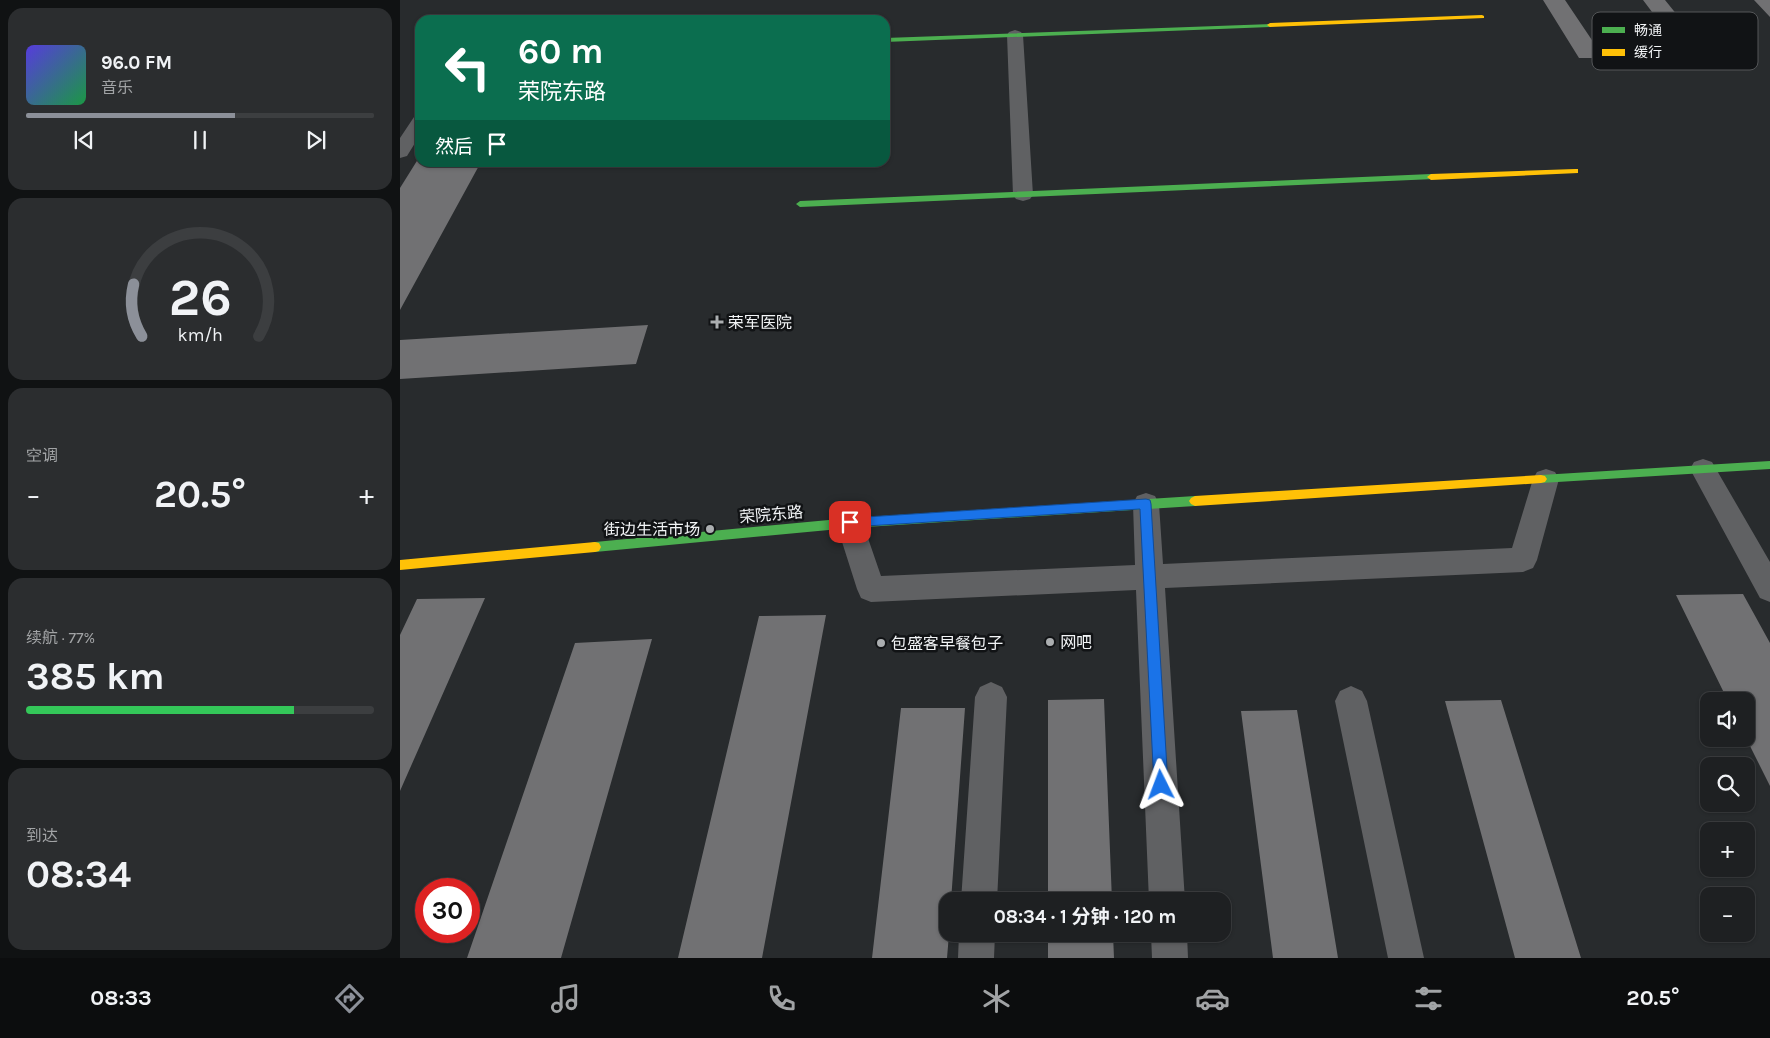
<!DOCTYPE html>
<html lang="zh">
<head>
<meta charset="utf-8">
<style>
	:root { --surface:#1e2022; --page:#2b2d2f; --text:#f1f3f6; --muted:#a1a3a5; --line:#3c3e40; --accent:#8c9099 }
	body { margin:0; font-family:Karla,"Noto Sans SC",sans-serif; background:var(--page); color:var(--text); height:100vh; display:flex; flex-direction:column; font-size:19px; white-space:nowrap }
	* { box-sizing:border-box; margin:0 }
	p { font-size:16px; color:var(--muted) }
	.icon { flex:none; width:28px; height:28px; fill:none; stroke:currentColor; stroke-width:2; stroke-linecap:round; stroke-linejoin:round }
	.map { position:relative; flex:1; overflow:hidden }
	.panel { display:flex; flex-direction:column; gap:8px; padding:8px; background:#101213; width:400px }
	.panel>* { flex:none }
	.banner { position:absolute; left:15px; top:15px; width:475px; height:152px; border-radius:15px; box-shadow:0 1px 4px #0004,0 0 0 1px var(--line); background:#0b6e4f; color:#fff; overflow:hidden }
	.fabs { position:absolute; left:1300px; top:692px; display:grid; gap:10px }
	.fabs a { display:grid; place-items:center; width:55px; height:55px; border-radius:10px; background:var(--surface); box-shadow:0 1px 4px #0004,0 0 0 1px var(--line); font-size:25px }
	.speed { position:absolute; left:15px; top:878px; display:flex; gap:10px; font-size:25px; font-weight:700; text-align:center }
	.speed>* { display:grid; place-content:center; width:65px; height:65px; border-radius:50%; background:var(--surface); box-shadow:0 1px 4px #0004,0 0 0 1px var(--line); line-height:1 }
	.speed .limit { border:8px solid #d22; background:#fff; color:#111 }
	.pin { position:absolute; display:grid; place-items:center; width:42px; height:42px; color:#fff; margin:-21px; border-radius:10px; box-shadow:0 2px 8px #0006 }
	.me { position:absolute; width:55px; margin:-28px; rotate:357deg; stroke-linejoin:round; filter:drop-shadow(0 0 4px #0008) }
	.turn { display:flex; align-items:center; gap:18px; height:105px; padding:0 20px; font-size:22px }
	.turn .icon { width:65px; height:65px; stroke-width:2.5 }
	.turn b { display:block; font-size:35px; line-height:42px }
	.then { display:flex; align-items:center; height:48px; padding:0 20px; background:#0003; gap:10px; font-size:19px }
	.big { font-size:38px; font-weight:700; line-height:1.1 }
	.panel .card { flex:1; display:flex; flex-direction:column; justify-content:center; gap:8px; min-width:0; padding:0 18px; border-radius:15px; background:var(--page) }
	.panel .dial { align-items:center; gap:0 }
	.dial svg { height:130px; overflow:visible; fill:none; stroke:var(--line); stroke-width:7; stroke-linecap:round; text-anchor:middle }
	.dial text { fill:var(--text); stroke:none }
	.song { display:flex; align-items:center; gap:15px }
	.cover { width:60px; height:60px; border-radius:8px; background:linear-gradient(135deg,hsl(250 70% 55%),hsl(140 70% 35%)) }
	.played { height:5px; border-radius:2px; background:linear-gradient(90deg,var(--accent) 60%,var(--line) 60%) }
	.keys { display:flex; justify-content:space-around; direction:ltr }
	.heat { display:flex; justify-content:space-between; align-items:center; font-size:28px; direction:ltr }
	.charge { height:8px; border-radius:4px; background:linear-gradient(90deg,#34c759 77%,var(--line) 0) }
	.trip { position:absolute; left:539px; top:892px; width:292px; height:50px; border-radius:15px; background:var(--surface); box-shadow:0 1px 4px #0004,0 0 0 1px var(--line); font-weight:700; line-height:50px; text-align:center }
	.tab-bar { display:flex; height:80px; justify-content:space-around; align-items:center; background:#0c0d0e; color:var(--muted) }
	.tab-bar .icon { width:35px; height:35px }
	.tab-bar .active { color:var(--accent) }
	.tab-bar b { font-size:22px; color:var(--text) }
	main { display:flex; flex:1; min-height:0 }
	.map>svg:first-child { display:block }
	.building { fill:#717173 }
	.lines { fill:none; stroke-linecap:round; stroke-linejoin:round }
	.street { fill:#606163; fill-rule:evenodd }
	.fast { fill:#4caf50; fill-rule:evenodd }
	.slow { fill:#ffc107; fill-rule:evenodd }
	.route { fill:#1a73e8; stroke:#114b97 }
	.poi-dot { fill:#abaeb0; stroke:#111315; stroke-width:2 }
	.labels { text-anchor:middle; stroke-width:5; stroke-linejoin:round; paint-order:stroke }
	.poi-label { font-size:16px; fill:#f2f4f6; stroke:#111315; text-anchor:start }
	.street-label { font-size:16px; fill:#f2f4f6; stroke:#111315 }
	.key { fill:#111315; stroke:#545658; stroke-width:1 }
	.key-label { font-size:14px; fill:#f2f4f6 }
</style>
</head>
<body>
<main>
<section class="panel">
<div class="card">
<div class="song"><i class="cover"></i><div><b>96.0 FM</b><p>音乐</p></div></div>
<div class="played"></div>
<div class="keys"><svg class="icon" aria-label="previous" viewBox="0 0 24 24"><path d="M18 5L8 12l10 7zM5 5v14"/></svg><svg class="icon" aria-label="pause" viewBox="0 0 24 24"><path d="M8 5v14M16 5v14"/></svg><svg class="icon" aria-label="next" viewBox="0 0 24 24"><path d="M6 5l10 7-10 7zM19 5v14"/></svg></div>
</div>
<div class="card dial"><svg viewBox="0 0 100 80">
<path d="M14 69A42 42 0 1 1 86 69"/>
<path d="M14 69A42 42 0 0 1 9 37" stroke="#8c9099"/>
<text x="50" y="56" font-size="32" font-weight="700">26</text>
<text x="50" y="72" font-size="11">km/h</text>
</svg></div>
<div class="card"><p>空调</p>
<div class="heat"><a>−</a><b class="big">20.5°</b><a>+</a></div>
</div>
<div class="card"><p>续航 · 77%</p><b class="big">385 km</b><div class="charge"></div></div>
<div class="card"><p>到达</p><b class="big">08:34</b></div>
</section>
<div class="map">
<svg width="1370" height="958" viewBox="0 0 1370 958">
	<rect width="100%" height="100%" fill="#282b2d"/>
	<path class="building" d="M1143 0H1165L1204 58H1179Z
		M1243 0H1265L1311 57H1286Z
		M1354 0H1370V17Z
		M20 156V162H81L0 310V188Z
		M248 325 236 364 0 379V340Z
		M1343 594 1370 643V786L1346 738V701H1328L1276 595Z
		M85 598 0 791V635L17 599Z
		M426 615 362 958H278L359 616Z
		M252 639 161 958H67L175 643Z
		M704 699 712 901H648V700Z
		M1101 700 1181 958H1115L1045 701Z
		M501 708H565L551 901H548L549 934 547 958H472Z
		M897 710 938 958H873L841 711Z
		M648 934H713L714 958H648Z"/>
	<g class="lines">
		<path class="street" d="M615 30 621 32 623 35 633 195 630 199 623 201 616 199 613 195 607 35 609 32Z
			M20 116V135L7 156 0 158V138L14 117Z
			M1303 459 1312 462 1370 562V602L1360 598 1290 469 1294 462Z
			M1146 469 1155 472 1159 479 1137 560 1133 568 1123 572 765 588 785 901H749L736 590 471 602 461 598 457 589 436 523 440 515 450 512 460 515 481 576 735 565 733 504 737 496 746 493 755 496 759 504 763 564 1112 548 1133 479 1137 472Z
			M591 682 602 687 607 697 597 901H561L575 697 580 687Z
			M951 686 962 691 967 701 1024 958H988L935 701 940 691Z
			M559 934H595L594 958H558Z
			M751 934H787L788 958H752Z"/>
		<path class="fast" d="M872 24 873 25 870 27 485 42V38Z
			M1031 174 1035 177 1034 179 400 207 396 204 400 201Z
			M1370 461V469L1141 483 1137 482 1135 479 1137 476 1141 475Z
			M795 496 799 498 801 501 799 504 795 506 450 528 195 552 191 551 189 547 191 543 195 542 450 518Z"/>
		<path class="slow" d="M1082 15 1084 16V18L870 27 867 25 870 23Z
			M1175 169H1178V173L1031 180 1027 177 1031 174Z
			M1141 475 1145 476 1147 479 1145 482 1141 483 795 506 791 504 789 501 791 498 795 496Z
			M195 542 199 543 201 547 199 551 195 552 0 570V560Z"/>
	</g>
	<path class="route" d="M746 499 750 500 751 504 768 785 766 790 761 792 756 790 754 785 740 509 450 527 446 526 444 522 446 519 450 518Z"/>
	<g class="poi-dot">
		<path d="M314.5 314.5h5v5h5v5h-5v5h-5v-5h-5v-5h5z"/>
		<circle cx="310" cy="529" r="5"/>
		<circle cx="650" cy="642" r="5"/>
		<circle cx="481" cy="643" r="5"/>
	</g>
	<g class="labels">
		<g class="poi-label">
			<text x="328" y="328">荣军医院</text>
			<text x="300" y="535" text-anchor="end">街边生活市场</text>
			<text x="660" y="648">网吧</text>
			<text x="491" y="649">包盛客早餐包子</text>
		</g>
		<g class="street-label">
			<text transform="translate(371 514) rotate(-5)" y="6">荣院东路</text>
		</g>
	</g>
	<rect x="1192" y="12" width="166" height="58" rx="8" class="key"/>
	<rect x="1202" y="27" width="23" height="6" fill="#4caf50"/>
	<rect x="1202" y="49" width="23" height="7" fill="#ffc107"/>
	<g class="key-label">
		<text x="1234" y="35">畅通</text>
		<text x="1234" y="57">缓行</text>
	</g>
</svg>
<div class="fabs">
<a><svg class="icon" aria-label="sound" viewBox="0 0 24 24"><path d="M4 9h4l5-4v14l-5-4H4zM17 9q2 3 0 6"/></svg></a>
<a><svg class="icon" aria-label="search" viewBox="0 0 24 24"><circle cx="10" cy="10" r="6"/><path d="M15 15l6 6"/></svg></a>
<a>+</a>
<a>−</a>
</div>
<div class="speed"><div class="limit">30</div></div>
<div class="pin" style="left:450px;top:522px;background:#d93025"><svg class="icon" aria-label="arrive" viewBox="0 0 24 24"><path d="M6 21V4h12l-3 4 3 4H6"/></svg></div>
<svg class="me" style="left:761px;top:785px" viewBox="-20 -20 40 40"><path d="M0-17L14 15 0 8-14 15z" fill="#1a73e8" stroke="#fff" stroke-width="4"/></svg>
<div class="trip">08:34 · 1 分钟 · 120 m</div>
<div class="banner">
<div class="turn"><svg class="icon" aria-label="left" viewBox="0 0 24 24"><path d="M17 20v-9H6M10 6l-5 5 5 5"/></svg><div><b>60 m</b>荣院东路</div></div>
<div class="then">然后<svg class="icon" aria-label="arrive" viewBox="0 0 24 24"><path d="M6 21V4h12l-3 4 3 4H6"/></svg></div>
</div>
</div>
</main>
<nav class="tab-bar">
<b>08:33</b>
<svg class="icon active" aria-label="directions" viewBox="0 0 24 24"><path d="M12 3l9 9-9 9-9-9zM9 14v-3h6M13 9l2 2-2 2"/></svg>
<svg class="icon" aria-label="music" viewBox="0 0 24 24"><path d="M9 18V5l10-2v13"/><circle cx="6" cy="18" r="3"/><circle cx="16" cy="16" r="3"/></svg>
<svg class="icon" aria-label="phone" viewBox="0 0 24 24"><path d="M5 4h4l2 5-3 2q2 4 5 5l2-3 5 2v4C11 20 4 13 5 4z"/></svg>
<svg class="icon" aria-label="climate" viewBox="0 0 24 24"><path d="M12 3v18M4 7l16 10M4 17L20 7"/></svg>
<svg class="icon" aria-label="car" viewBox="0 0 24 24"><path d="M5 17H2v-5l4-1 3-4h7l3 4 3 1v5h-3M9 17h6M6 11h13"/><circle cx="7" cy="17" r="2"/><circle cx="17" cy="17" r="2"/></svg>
<svg class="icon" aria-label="filters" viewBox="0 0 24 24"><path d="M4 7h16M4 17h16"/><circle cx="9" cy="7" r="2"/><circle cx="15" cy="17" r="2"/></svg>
<b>20.5°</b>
</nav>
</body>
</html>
